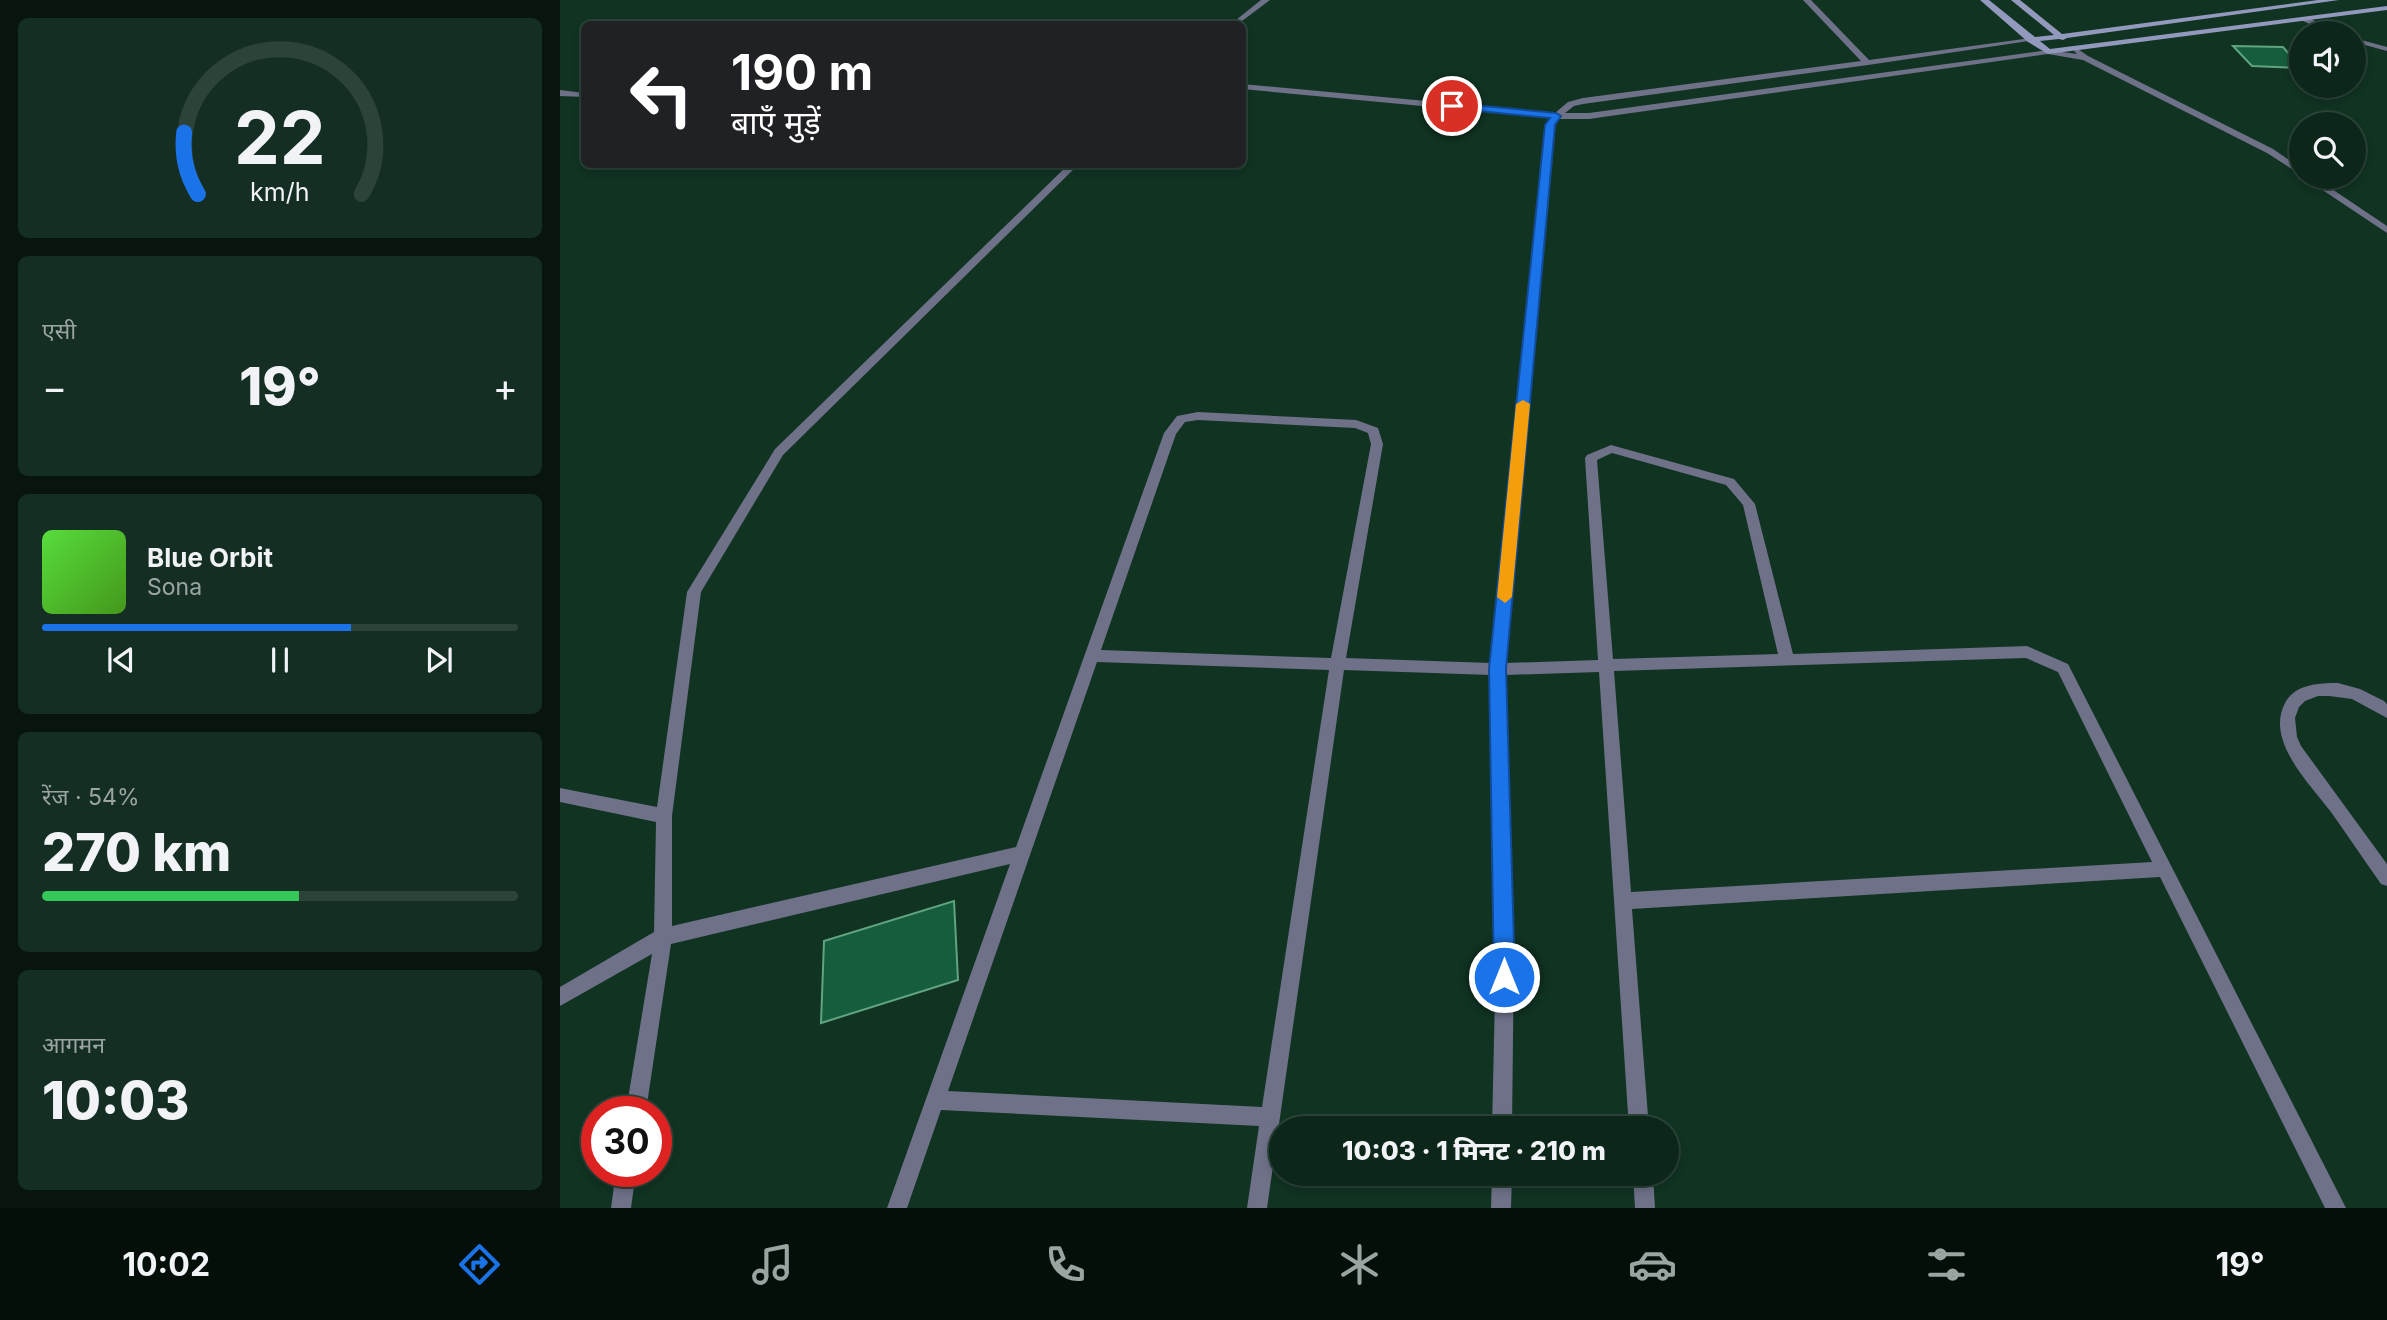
<!DOCTYPE html>
<html lang="hi">
<head>
<meta charset="utf-8">
<style>
	:root { --surface:#0c261a; --page:#152e23; --text:#f1f3f6; --muted:#9aa5a2; --line:#2c4339; --accent:#1a73e8 }
	body { margin:0; font-family:Inter,"Noto Sans Devanagari",sans-serif; background:var(--page); color:var(--text); height:100vh; display:flex; flex-direction:column; font-size:26px; white-space:nowrap }
	* { box-sizing:border-box; margin:0 }
	p { font-size:23px; color:var(--muted) }
	.icon { flex:none; width:38px; height:38px; fill:none; stroke:currentColor; stroke-width:2; stroke-linecap:round; stroke-linejoin:round }
	.map { position:relative; flex:1; overflow:hidden }
	.drawer { display:flex; flex-direction:column; gap:18px; padding:18px; background:#07150e; width:560px }
	.drawer>* { flex:none }
	.top-card { position:absolute; left:21px; top:21px; width:665px; height:147px; border-radius:10px; box-shadow:0 4px 10px #0003,0 0 0 2px var(--line); background:#202124; color:#fff; overflow:hidden }
	.buttons { position:absolute; left:1729px; top:21px; display:grid; gap:14px }
	.buttons a { display:grid; place-items:center; width:77px; height:77px; border-radius:50%; background:var(--surface); box-shadow:0 4px 10px #0003,0 0 0 2px var(--line); font-size:35px }
	.speed { position:absolute; left:21px; top:1096px; display:flex; gap:14px; font-size:35px; font-weight:700; text-align:center }
	.speed>* { display:grid; place-content:center; width:91px; height:91px; border-radius:50%; background:var(--surface); box-shadow:0 4px 10px #0003,0 0 0 2px var(--line); line-height:1 }
	.speed .limit { border:10px solid #d22; background:#fff; color:#111 }
	.pin { position:absolute; display:grid; place-items:center; width:60px; height:60px; color:#fff; margin:-30px; border:4px solid #fff; border-radius:50%; box-shadow:0 2px 7px #0007 }
	.me { position:absolute; width:77px; margin:-38px; rotate:0deg; stroke-linejoin:round; filter:drop-shadow(0 0 5px #0008) }
	.turn { display:flex; align-items:center; gap:24px; height:147px; padding:0 35px; font-size:32px }
	.turn .icon { width:91px; height:91px; stroke-width:2.5 }
	.turn b { display:block; font-size:49px; line-height:60px }
	.big { font-size:52px; font-weight:800; line-height:1.1 }
	.drawer .tile { flex:1; display:flex; flex-direction:column; justify-content:center; gap:10px; min-width:0; padding:0 24px; border-radius:10px; background:var(--page) }
	.drawer .dial { align-items:center; gap:0 }
	.dial svg { height:182px; overflow:visible; fill:none; stroke:var(--line); stroke-width:7; stroke-linecap:round; text-anchor:middle }
	.dial text { fill:var(--text); stroke:none }
	.song { display:flex; align-items:center; gap:21px }
	.cover { width:84px; height:84px; border-radius:10px; background:linear-gradient(135deg,hsl(110 70% 55%),hsl(100 70% 35%)) }
	.played { height:7px; border-radius:4px; background:linear-gradient(90deg,var(--accent) 65%,var(--line) 65%) }
	.keys { display:flex; justify-content:space-around; direction:ltr }
	.heat { display:flex; justify-content:space-between; align-items:center; font-size:38px; direction:ltr }
	.charge { height:10px; border-radius:5px; background:linear-gradient(90deg,#34c759 54%,var(--line) 0) }
	.trip { position:absolute; left:709px; top:1116px; width:410px; height:70px; border-radius:35px; background:var(--surface); box-shadow:0 4px 10px #0003,0 0 0 2px var(--line); font-weight:800; line-height:70px; text-align:center }
	.dock { display:flex; height:112px; justify-content:space-around; align-items:center; background:#050f0a; color:var(--muted) }
	.dock .icon { width:49px; height:49px }
	.dock .current { color:var(--accent) }
	.dock b { font-size:32px; color:var(--text) }
	main { display:flex; flex:1; min-height:0 }
	.map>svg:first-child { display:block }
	.building { fill:#155d3d; stroke:#61a480; stroke-width:2 }
	.lines { fill:none; stroke-linecap:round; stroke-linejoin:round }
	.street { fill:#6e7188; fill-rule:evenodd }
	.secondary { fill:#9398bd; fill-rule:evenodd }
	.route { fill:#1a73e8; stroke:#114b97; stroke-width:2 }
	.slow { fill:#f59e0b }
</style>
</head>
<body>
<main>
<section class="drawer">
<div class="tile dial"><svg viewBox="0 0 100 80">
<path d="M14 69A42 42 0 1 1 86 69"/>
<path d="M14 69A42 42 0 0 1 8 42" stroke="#1a73e8"/>
<text x="50" y="56" font-size="32" font-weight="700">22</text>
<text x="50" y="72" font-size="11">km/h</text>
</svg></div>
<div class="tile"><p>एसी</p>
<div class="heat"><a>−</a><b class="big">19°</b><a>+</a></div>
</div>
<div class="tile">
<div class="song"><i class="cover"></i><div><b>Blue Orbit</b><p>Sona</p></div></div>
<div class="played"></div>
<div class="keys"><svg class="icon" aria-label="previous" viewBox="0 0 24 24"><path d="M18 5L8 12l10 7zM5 5v14"/></svg><svg class="icon" aria-label="pause" viewBox="0 0 24 24"><path d="M8 5v14M16 5v14"/></svg><svg class="icon" aria-label="next" viewBox="0 0 24 24"><path d="M6 5l10 7-10 7zM19 5v14"/></svg></div>
</div>
<div class="tile"><p>रेंज · 54%</p><b class="big">270 km</b><div class="charge"></div></div>
<div class="tile"><p>आगमन</p><b class="big">10:03</b></div>
</section>
<div class="map">
<svg width="1827" height="1208" viewBox="0 0 1827 1208">
	<rect width="100%" height="100%" fill="#103322"/>
	<path class="building" d="M1673 46 1723 47 1741 68 1692 66Z
		M394 901 398 980 261 1023 264 941Z"/>
	<g class="lines">
		<path class="street" d="M701 0H710L678 24H671Z
			M1243 0H1251L1309 60 1471 38 1475 40 1308 65 1023 104 1014 106 1005 113H1029L1488 50 1517 54 1514 51 1518 49 1528 56 1713 149 1741 168V175L1707 153 1523 60 1488 54 1029 119H999L996 121 946 663 1038 660 1025 458 1027 455 1051 445 1174 479 1195 504 1233 654 1467 646 1508 664 1786 1208H1765L1600 877 1072 909 1089 1129H1069L1039 672 946 675 954 951 952 1129H932L936 951 931 675 784 670 707 1208H687L699 1126 381 1110 347 1208H327L450 864 111 944 86 1111H66L92 954 0 1006V987L94 932 96 822 0 802V788L97 807 127 592 215 449 509 164H519L223 455 141 592 112 816V926L456 847 604 433 617 416 638 412 796 420 818 428 823 444 786 658 931 663 989 118 682 89V84L995 113 1008 102 1023 98 1301 61ZM638 420 795 428 808 433 811 444 771 658 541 650 616 434 625 422ZM1052 453 1166 485 1183 505 1218 654 1053 659 1037 460ZM1466 658 1498 672 1592 862 1071 892 1054 671ZM537 662 769 670 702 1107 388 1091Z
			M1746 17 1777 31 1778 33H1769L1743 21 1742 19Z
			M1794 38 1827 47V51L1794 42Z
			M0 90 24 93V97L0 96Z
			M1743 177H1754L1827 226V233Z
			M1778 683 1800 689 1824 701 1827 704V718L1792 699 1769 696H1758L1745 701 1739 707 1735 718 1737 737 1741 746 1827 864V886L1821 884C1804 860 1788 836 1771 812 1750 784 1705 741 1725 703 1735 684 1759 683 1778 683Z
			M56 1171H76L71 1208H51Z
			M932 1174H952L951 1208H931Z
			M1073 1174H1093L1095 1208H1075Z"/>
		<path class="secondary" d="M1420 0H1429L1475 37 1494 35 1451 0H1460L1502 34 1758 0H1779L1507 38 1503 40 1499 39 1480 41 1490 49 1827 6V10L1488 54 1468 42Z"/>
	</g>
	<path class="route" d="M892 103 996 113 1001 116 995 125 946 669 955 977 952 984 944 987 937 984 934 977 929 669 985 125 990 118 888 108 887 106Z"/>
	<path class="slow" d="M963 400 970 404 952 597 945 603 937 597 956 404Z"/>
</svg>
<div class="buttons">
<a><svg class="icon" aria-label="sound" viewBox="0 0 24 24"><path d="M4 9h4l5-4v14l-5-4H4zM17 9q2 3 0 6"/></svg></a>
<a><svg class="icon" aria-label="search" viewBox="0 0 24 24"><circle cx="10" cy="10" r="6"/><path d="M15 15l6 6"/></svg></a>
</div>
<div class="speed"><div class="limit">30</div></div>
<div class="pin" style="left:892px;top:106px;background:#d93025"><svg class="icon" aria-label="arrive" viewBox="0 0 24 24"><path d="M6 21V4h12l-3 4 3 4H6"/></svg></div>
<svg class="me" style="left:944px;top:977px" viewBox="-20 -20 40 40"><circle r="17" fill="#1a73e8" stroke="#fff" stroke-width="3"/><path d="M0-11L8 9 0 5-8 9z" fill="#fff"/></svg>
<div class="trip">10:03 · 1 मिनट · 210 m</div>
<div class="top-card">
<div class="turn"><svg class="icon" aria-label="left" viewBox="0 0 24 24"><path d="M17 20v-9H6M10 6l-5 5 5 5"/></svg><div><b>190 m</b>बाएँ मुड़ें</div></div>
</div>
</div>
</main>
<nav class="dock">
<b>10:02</b>
<svg class="icon current" aria-label="directions" viewBox="0 0 24 24"><path d="M12 3l9 9-9 9-9-9zM9 14v-3h6M13 9l2 2-2 2"/></svg>
<svg class="icon" aria-label="music" viewBox="0 0 24 24"><path d="M9 18V5l10-2v13"/><circle cx="6" cy="18" r="3"/><circle cx="16" cy="16" r="3"/></svg>
<svg class="icon" aria-label="phone" viewBox="0 0 24 24"><path d="M5 4h4l2 5-3 2q2 4 5 5l2-3 5 2v4C11 20 4 13 5 4z"/></svg>
<svg class="icon" aria-label="climate" viewBox="0 0 24 24"><path d="M12 3v18M4 7l16 10M4 17L20 7"/></svg>
<svg class="icon" aria-label="car" viewBox="0 0 24 24"><path d="M5 17H2v-5l4-1 3-4h7l3 4 3 1v5h-3M9 17h6M6 11h13"/><circle cx="7" cy="17" r="2"/><circle cx="17" cy="17" r="2"/></svg>
<svg class="icon" aria-label="filters" viewBox="0 0 24 24"><path d="M4 7h16M4 17h16"/><circle cx="9" cy="7" r="2"/><circle cx="15" cy="17" r="2"/></svg>
<b>19°</b>
</nav>
</body>
</html>
